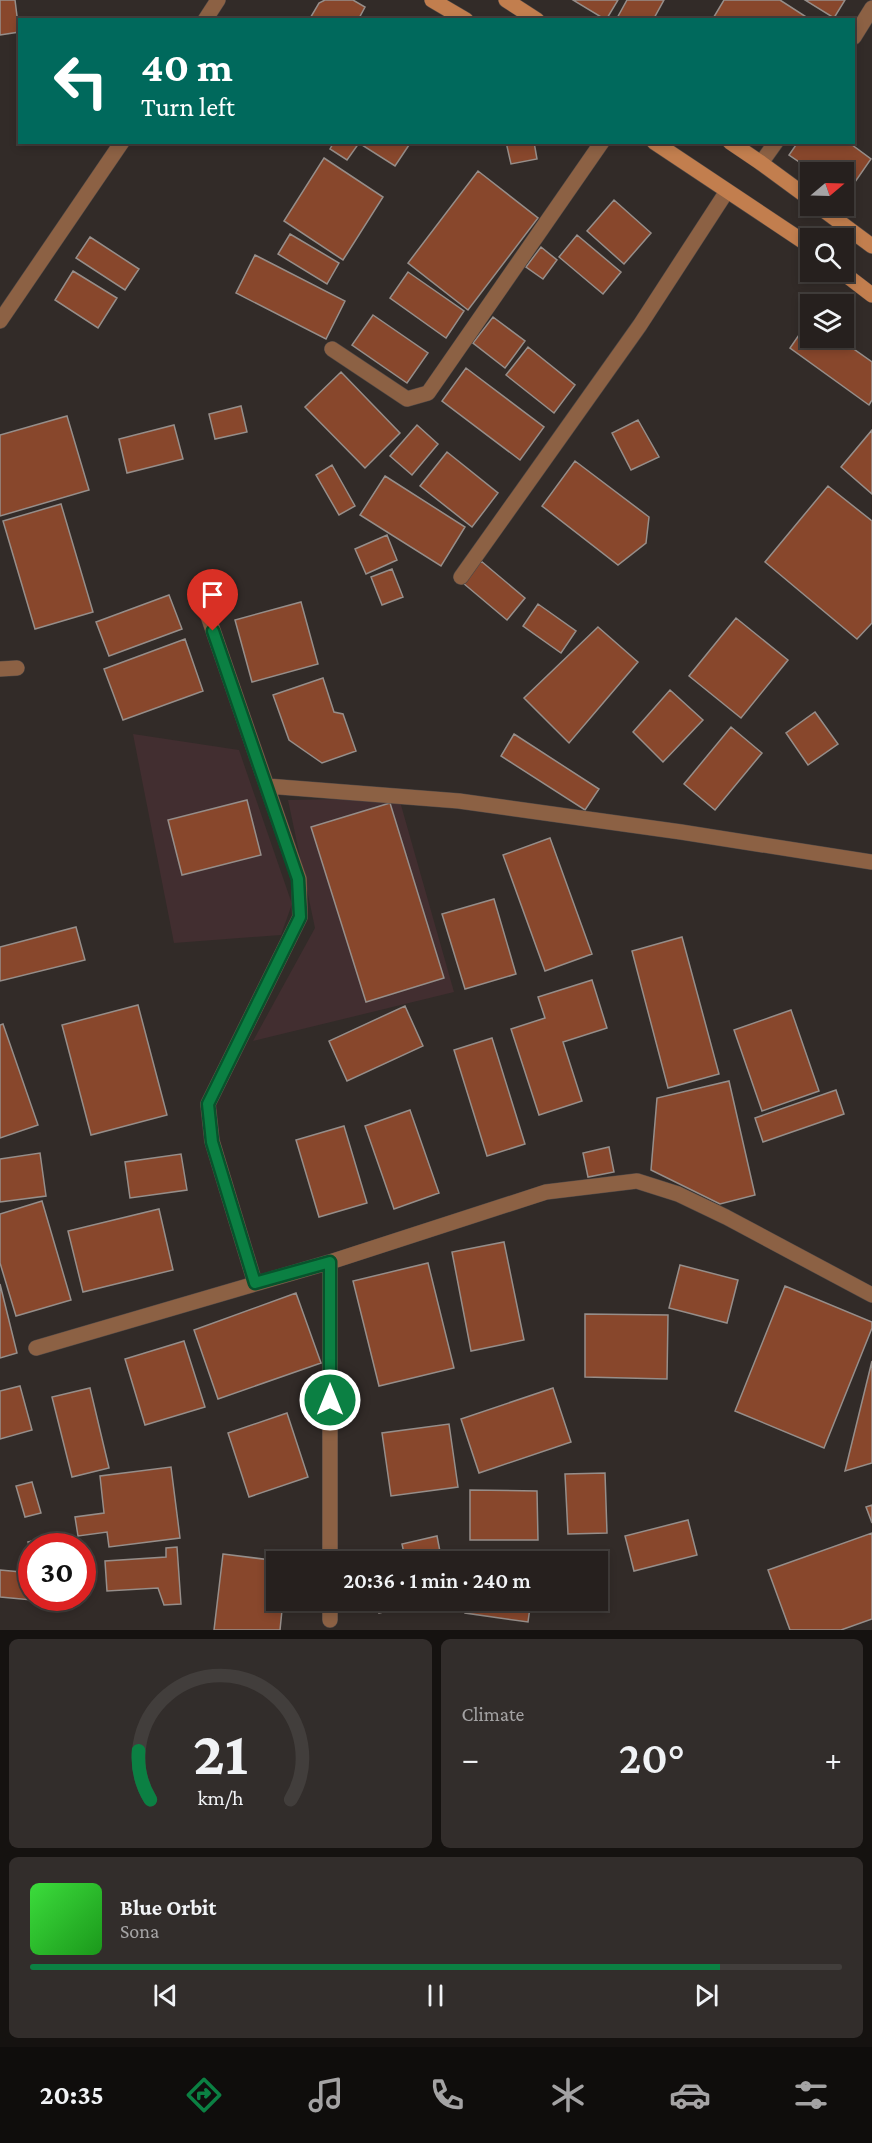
<!DOCTYPE html>
<html lang="en">
<head>
<meta charset="utf-8">
<style>
	:root { --surface:#26201e; --page:#322d2b; --text:#f1f3f6; --muted:#a4a3a4; --line:#423e3c; --accent:#0b8043 }
	body { margin:0; font-family:"Crimson Pro",serif; background:var(--page); color:var(--text); height:100vh; display:flex; flex-direction:column; font-size:22px; white-space:nowrap }
	* { box-sizing:border-box; margin:0 }
	p { font-size:20px; color:var(--muted) }
	.icon { flex:none; width:33px; height:33px; fill:none; stroke:currentColor; stroke-width:2; stroke-linecap:round; stroke-linejoin:round }
	.map { position:relative; height:1630px; overflow:hidden }
	.drawer { display:flex; flex-direction:column; gap:9px; padding:9px; background:#151210; flex:1 }
	.drawer>* { flex:none }
	.guide { position:absolute; left:18px; top:18px; width:837px; height:126px; border-radius:0px; box-shadow:0 3px 9px #0003,0 0 0 2px var(--line); background:#00695c; color:#fff; overflow:hidden }
	.needle { width:39px; rotate:71deg }
	.fabs { position:absolute; left:800px; top:162px; display:grid; gap:12px }
	.fabs a { display:grid; place-items:center; width:54px; height:54px; border-radius:0px; background:var(--surface); box-shadow:0 3px 9px #0003,0 0 0 2px var(--line); font-size:30px }
	.speed { position:absolute; left:18px; top:1533px; display:flex; gap:12px; font-size:30px; font-weight:700; text-align:center }
	.speed>* { display:grid; place-content:center; width:78px; height:78px; border-radius:50%; background:var(--surface); box-shadow:0 3px 9px #0003,0 0 0 2px var(--line); line-height:1 }
	.speed .limit { border:9px solid #d22; background:#fff; color:#111 }
	.pin { position:absolute; display:grid; place-items:center; width:51px; height:51px; color:#fff; margin:-62px -26px; border-radius:50% 50% 50% 0; rotate:-45deg; box-shadow:0 0 6px #0007 }
	.pin .icon { rotate:45deg }
	.me { position:absolute; width:66px; margin:-33px; rotate:0deg; stroke-linejoin:round; filter:drop-shadow(0 0 4px #0008) }
	.turn { display:flex; align-items:center; gap:21px; height:126px; padding:0 24px; font-size:27px }
	.turn .icon { width:78px; height:78px; stroke-width:2.5 }
	.turn b { display:block; font-size:42px; line-height:51px }
	.big { font-size:45px; font-weight:600; line-height:1.1 }
	.drawer .tile { flex:1; display:flex; flex-direction:column; justify-content:center; gap:9px; min-width:0; padding:0 21px; border-radius:9px; background:var(--page) }
	.drawer .dial { align-items:center; gap:0 }
	.dial svg { height:156px; overflow:visible; fill:none; stroke:var(--line); stroke-width:7; stroke-linecap:round; text-anchor:middle }
	.dial text { fill:var(--text); stroke:none }
	.song { display:flex; align-items:center; gap:18px }
	.cover { width:72px; height:72px; border-radius:9px; background:linear-gradient(135deg,hsl(120 70% 55%),hsl(120 70% 35%)) }
	.played { height:6px; border-radius:3px; background:linear-gradient(90deg,var(--accent) 85%,var(--line) 85%) }
	.keys { display:flex; justify-content:space-around; direction:ltr }
	.heat { display:flex; justify-content:space-between; align-items:center; font-size:33px; direction:ltr }
	.drawer .tiles { flex:1; display:grid; gap:9px; grid-template-columns:1fr 1fr }
	.tile:last-child { grid-column:span 2 }
	.trip { position:absolute; left:266px; top:1551px; width:342px; height:60px; border-radius:0px; background:var(--surface); box-shadow:0 3px 9px #0003,0 0 0 2px var(--line); font-weight:600; line-height:60px; text-align:center }
	.tab-bar { display:flex; height:96px; justify-content:space-around; align-items:center; background:#0f0d0c; color:var(--muted) }
	.tab-bar .icon { width:42px; height:42px }
	.tab-bar .active { color:var(--accent) }
	.tab-bar b { font-size:27px; color:var(--text) }
	.map>svg:first-child { display:block }
	.medical { fill:#422e30 }
	.building { fill:#88472c; stroke:#968e8a; stroke-width:1.5 }
	.lines { fill:none; stroke-linecap:round; stroke-linejoin:round }
	.minor-casing { stroke:#4f4846; stroke-width:16 }
	.secondary-casing { stroke:#4f4846; stroke-width:16 }
	.minor { stroke:#8c6144; stroke-width:15 }
	.secondary { stroke:#c27e4e; stroke-width:15 }
	.route-casing { stroke:#07532c; stroke-width:15 }
	.route { stroke:#0b8043; stroke-width:10 }
</style>
</head>
<body>
<div class="map">
<svg width="872" height="1630" viewBox="0 0 872 1630">
	<rect width="100%" height="100%" fill="#322b28"/>
	<path class="medical" d="M133 734 239 750 292 904 281 935 174 943Z
		M399 798 454 992 253 1041 315 928 288 800Z"/>
	<path class="building" d="M0 0H15L19 32 0 35Z
		M325 0H353L365 7 358 20H309L319 3Z
		M573 0H618L606 20Z
		M627 0H664L653 20H616Z
		M724 0H780L811 20H712Z
		M805 0H845L834 18Z
		M334 142H406L409 145 395 166 359 143 347 160 330 149Z
		M506 142H534L537 159 511 164Z
		M798 142H848L871 159 846 195 843 193V172H814L789 155Z
		M324 158 383 197 343 260 284 221Z
		M478 171 538 218 468 310 408 263Z
		M614 200 651 233 624 264 587 231Z
		M290 234 339 263 327 284 278 254Z
		M577 235 621 272 603 294 559 257Z
		M90 237 139 269 125 290 76 258Z
		M541 247 557 260 543 279 526 267Z
		M255 255 345 301 326 339 236 293Z
		M73 271 117 298 98 328 55 300Z
		M408 272 464 311 446 338 390 298Z
		M373 315 428 353 407 383 352 345Z
		M493 317 525 341 505 368 473 343Z
		M810 319V338H838L872 362V400L869 405 790 348Z
		M528 347 575 385 554 413 506 375Z
		M466 368 544 427 520 460 442 401Z
		M341 372 400 433 365 468 305 407Z
		M241 406 247 432 215 439 209 414Z
		M67 416 89 490 0 516V435Z
		M638 420 659 457 631 470 612 433Z
		M174 425 183 459 127 473 119 439Z
		M417 425 438 444 412 475 390 456Z
		M872 430V494L841 467Z
		M447 452 498 493 472 527 420 486Z
		M575 461 649 517 646 543 618 565 542 506Z
		M332 465 355 506 339 515 316 475Z
		M385 476 465 527 441 566 360 515Z
		M828 486 872 521V623L857 639 765 562Z
		M61 504 93 612 35 629 3 521Z
		M387 535 397 560 366 574 355 549Z
		M481 561 525 598 507 620 463 583Z
		M392 569 403 597 382 605 371 577Z
		M169 595 182 629 109 656 96 622Z
		M301 602 318 664 252 682 235 620Z
		M538 604 576 631 561 653 523 626Z
		M736 618 788 660 741 718 689 676Z
		M598 627 638 662 569 743 524 698Z
		M185 639 203 691 123 720 104 669Z
		M323 678 334 712 343 714 356 751 322 763 289 740 273 695Z
		M670 690 703 720 663 762 633 732Z
		M815 712 838 744 808 765 786 733Z
		M731 727 762 753 715 810 684 784Z
		M514 734 599 789 585 810 501 756Z
		M247 800 261 855 182 875 168 820Z
		M390 803 444 978 366 1002 311 827Z
		M550 838 592 954 545 971 503 855Z
		M494 899 516 974 465 989 442 914Z
		M76 927 85 960 0 981V947Z
		M682 937 719 1074 668 1088 632 951Z
		M592 980 607 1028 563 1042 582 1101 539 1115 511 1029 545 1018 538 997Z
		M138 1005 167 1115 91 1135 62 1025Z
		M405 1006 423 1046 347 1081 329 1041Z
		M791 1010 819 1091 762 1111 734 1030Z
		M3 1024 38 1125 0 1138V1025Z
		M492 1038 525 1144 487 1156 454 1050Z
		M729 1081 755 1195 720 1204 651 1170 657 1098Z
		M836 1090 844 1114 763 1142 755 1118Z
		M410 1110 439 1193 394 1209 365 1126Z
		M344 1126 367 1203 319 1217 296 1140Z
		M609 1147 614 1172 588 1177 583 1153Z
		M40 1153 46 1196 0 1202V1159Z
		M181 1154 187 1190 130 1198 125 1162Z
		M42 1201 71 1300 16 1316 0 1263V1214Z
		M159 1209 173 1270 83 1292 68 1231Z
		M504 1242 524 1340 471 1351 452 1252Z
		M428 1263 454 1368 379 1386 353 1281Z
		M680 1265 738 1280 727 1323 669 1308Z
		M0 1284 17 1353 0 1358Z
		M785 1286 872 1322V1328L824 1448 735 1411Z
		M296 1293 321 1363 218 1399 194 1330Z
		M585 1314 668 1315 667 1379 585 1377Z
		M184 1341 205 1407 145 1425 125 1359Z
		M872 1361V1463L845 1471Z
		M20 1386 32 1430 0 1439V1391Z
		M90 1388 109 1468 72 1477 52 1397Z
		M553 1388 571 1442 479 1473 461 1419Z
		M287 1413 308 1477 249 1497 228 1433Z
		M449 1424 458 1487 391 1496 382 1433Z
		M171 1467 180 1538 109 1547 107 1532 78 1536 75 1517 104 1513 100 1476Z
		M605 1473 607 1533 568 1534 565 1474Z
		M32 1482 41 1513 25 1517 16 1486Z
		M470 1490 537 1491 538 1540H470Z
		M872 1505V1523L866 1507Z
		M688 1520 697 1555 634 1571 625 1536Z
		M872 1533V1619L841 1630H790L768 1570Z
		M437 1536 442 1562H391L405 1558 402 1544Z
		M44 1538 46 1546H32V1553L28 1542Z
		M177 1547 181 1604 164 1605 158 1588 107 1591 105 1561 166 1557V1548Z
		M223 1554 287 1562H276V1600H283L280 1630H214Z
		M0 1570 32 1573V1598H44L43 1601 0 1597Z
		M377 1600H433L379 1613Z
		M466 1600H531L528 1622 465 1613Z"/>
	<g class="lines">
		<defs>
			<path id="minor" d="M205 20 218 0
				M854 37 872 8
				M761 163 776 142
				M0 321 122 142
				M332 349 407 399 428 393 602 142
				M461 577 640 325 727 191
				M198 587 299 879 300 917 208 1104 212 1141 255 1283
				M0 669 17 668
				M267 786 459 801 681 832 872 862
				M330 1262V1562
				M36 1348 330 1262 546 1192 637 1181 678 1194 726 1217 872 1295
				M330 1600V1620"/>
			<path id="secondary" d="M432 0 466 20
				M506 0 537 20
				M654 142 810 246
				M730 142 761 163 810 199
				M818 206 872 246
				M842 272 872 295"/>
		</defs>
		<use href="#minor" class="minor-casing"/>
		<use href="#secondary" class="secondary-casing"/>
		<use href="#minor" class="minor"/>
		<use href="#secondary" class="secondary"/>
	</g>
	<g class="lines">
		<defs>
			<path id="route" d="M213 631 298 879 300 917 208 1104 212 1142 255 1283 330 1262V1400"/>
		</defs>
		<use href="#route" class="route-casing"/>
		<use href="#route" class="route"/>
	</g>
</svg>
<div class="fabs">
<a><svg class="needle" viewBox="-14 -14 28 28"><path d="M0-13l5 13h-10z" fill="#e53935"/><path d="M0 13l5-13h-10z" fill="#a4a3a4"/></svg></a>
<a><svg class="icon" aria-label="search" viewBox="0 0 24 24"><circle cx="10" cy="10" r="6"/><path d="M15 15l6 6"/></svg></a>
<a><svg class="icon" aria-label="layers" viewBox="0 0 24 24"><path d="M12 4l9 5-9 5-9-5zM3 14l9 5 9-5"/></svg></a>
</div>
<div class="speed"><div class="limit">30</div></div>
<div class="pin" style="left:213px;top:631px;background:#d93025"><svg class="icon" aria-label="arrive" viewBox="0 0 24 24"><path d="M6 21V4h12l-3 4 3 4H6"/></svg></div>
<svg class="me" style="left:330px;top:1400px" viewBox="-20 -20 40 40"><circle r="17" fill="#0b8043" stroke="#fff" stroke-width="3"/><path d="M0-11L8 9 0 5-8 9z" fill="#fff"/></svg>
<div class="trip">20:36 · 1 min · 240 m</div>
<div class="guide">
<div class="turn"><svg class="icon" aria-label="left" viewBox="0 0 24 24"><path d="M17 20v-9H6M10 6l-5 5 5 5"/></svg><div><b>40 m</b>Turn left</div></div>
</div>
</div>
<section class="drawer">
<div class="tiles">
<div class="tile dial"><svg viewBox="0 0 100 80">
<path d="M14 69A42 42 0 1 1 86 69"/>
<path d="M14 69A42 42 0 0 1 8 44" stroke="#0b8043"/>
<text x="50" y="56" font-size="32" font-weight="700">21</text>
<text x="50" y="72" font-size="11">km/h</text>
</svg></div>
<div class="tile"><p>Climate</p>
<div class="heat"><a>−</a><b class="big">20°</b><a>+</a></div>
</div>
<div class="tile">
<div class="song"><i class="cover"></i><div><b>Blue Orbit</b><p>Sona</p></div></div>
<div class="played"></div>
<div class="keys"><svg class="icon" aria-label="previous" viewBox="0 0 24 24"><path d="M18 5L8 12l10 7zM5 5v14"/></svg><svg class="icon" aria-label="pause" viewBox="0 0 24 24"><path d="M8 5v14M16 5v14"/></svg><svg class="icon" aria-label="next" viewBox="0 0 24 24"><path d="M6 5l10 7-10 7zM19 5v14"/></svg></div>
</div>
</div>
</section>
<nav class="tab-bar">
<b>20:35</b>
<svg class="icon active" aria-label="directions" viewBox="0 0 24 24"><path d="M12 3l9 9-9 9-9-9zM9 14v-3h6M13 9l2 2-2 2"/></svg>
<svg class="icon" aria-label="music" viewBox="0 0 24 24"><path d="M9 18V5l10-2v13"/><circle cx="6" cy="18" r="3"/><circle cx="16" cy="16" r="3"/></svg>
<svg class="icon" aria-label="phone" viewBox="0 0 24 24"><path d="M5 4h4l2 5-3 2q2 4 5 5l2-3 5 2v4C11 20 4 13 5 4z"/></svg>
<svg class="icon" aria-label="climate" viewBox="0 0 24 24"><path d="M12 3v18M4 7l16 10M4 17L20 7"/></svg>
<svg class="icon" aria-label="car" viewBox="0 0 24 24"><path d="M5 17H2v-5l4-1 3-4h7l3 4 3 1v5h-3M9 17h6M6 11h13"/><circle cx="7" cy="17" r="2"/><circle cx="17" cy="17" r="2"/></svg>
<svg class="icon" aria-label="filters" viewBox="0 0 24 24"><path d="M4 7h16M4 17h16"/><circle cx="9" cy="7" r="2"/><circle cx="15" cy="17" r="2"/></svg>
</nav>
</body>
</html>
